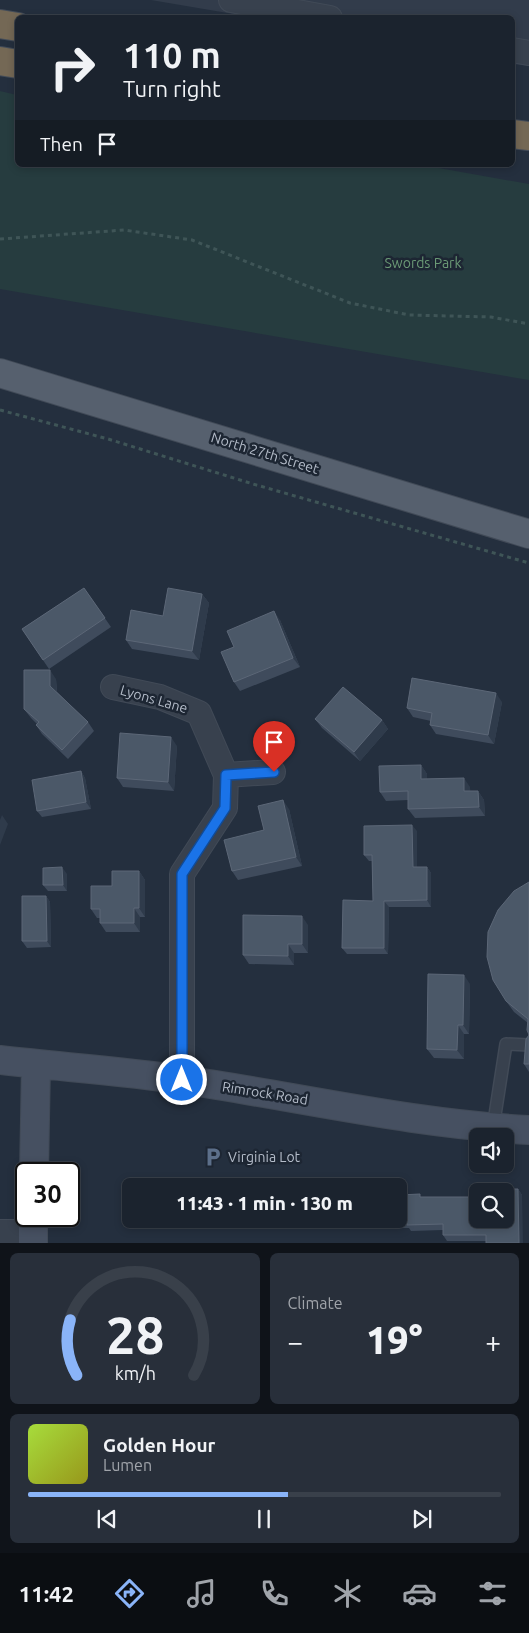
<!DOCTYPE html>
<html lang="en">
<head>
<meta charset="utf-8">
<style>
	:root { --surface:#1b232e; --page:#282f3a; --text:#f1f3f6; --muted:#a0a4aa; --line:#39404a; --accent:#8ab4f8 }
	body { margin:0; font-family:Ubuntu,sans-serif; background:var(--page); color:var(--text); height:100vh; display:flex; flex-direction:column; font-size:19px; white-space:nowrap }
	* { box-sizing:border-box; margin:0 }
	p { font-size:16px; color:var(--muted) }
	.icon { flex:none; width:28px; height:28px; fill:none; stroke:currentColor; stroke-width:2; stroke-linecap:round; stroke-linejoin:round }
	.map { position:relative; height:1243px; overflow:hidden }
	.details { display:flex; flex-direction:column; gap:10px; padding:10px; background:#0f1319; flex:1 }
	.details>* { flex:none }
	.hud { position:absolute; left:15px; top:15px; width:500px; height:152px; border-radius:8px; box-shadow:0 2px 8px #0003,0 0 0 1px var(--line); background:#1b232e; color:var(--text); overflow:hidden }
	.buttons { position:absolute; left:469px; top:1128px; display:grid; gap:10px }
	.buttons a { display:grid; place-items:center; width:45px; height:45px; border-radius:8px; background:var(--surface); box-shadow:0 2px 8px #0003,0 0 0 1px var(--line); font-size:25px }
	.speed { position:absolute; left:15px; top:1162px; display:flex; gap:10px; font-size:25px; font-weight:700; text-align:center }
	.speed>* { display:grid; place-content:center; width:65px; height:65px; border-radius:50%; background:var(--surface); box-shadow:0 2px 8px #0003,0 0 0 1px var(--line); line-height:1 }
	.speed .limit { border:2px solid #111; border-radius:8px; background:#fff; color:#111 }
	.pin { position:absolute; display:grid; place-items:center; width:42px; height:42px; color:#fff; margin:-51px -21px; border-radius:50% 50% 50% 0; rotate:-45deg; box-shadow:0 0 5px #0007 }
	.pin .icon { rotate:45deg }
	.me { position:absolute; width:55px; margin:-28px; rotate:0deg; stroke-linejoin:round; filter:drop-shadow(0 0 4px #0008) }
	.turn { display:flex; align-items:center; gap:18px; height:105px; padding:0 25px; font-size:22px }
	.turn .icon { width:65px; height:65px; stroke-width:2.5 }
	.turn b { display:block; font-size:35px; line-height:42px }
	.then { display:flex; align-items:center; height:48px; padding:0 25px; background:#0003; gap:10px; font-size:19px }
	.big { font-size:38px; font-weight:800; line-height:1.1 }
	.details .card { flex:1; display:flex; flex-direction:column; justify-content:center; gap:8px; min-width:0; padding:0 18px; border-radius:8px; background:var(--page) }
	.details .dial { align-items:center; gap:0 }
	.dial svg { height:130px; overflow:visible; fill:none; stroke:var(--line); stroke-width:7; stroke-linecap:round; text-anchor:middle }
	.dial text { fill:var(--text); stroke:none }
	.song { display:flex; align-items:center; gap:15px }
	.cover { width:60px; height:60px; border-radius:8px; background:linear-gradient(135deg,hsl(80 70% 55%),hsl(60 70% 35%)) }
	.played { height:5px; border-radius:2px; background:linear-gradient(90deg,var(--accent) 55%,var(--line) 55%) }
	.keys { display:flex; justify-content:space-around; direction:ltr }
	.heat { display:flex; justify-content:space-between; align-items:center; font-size:28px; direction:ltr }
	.details .tiles { flex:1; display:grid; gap:10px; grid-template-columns:1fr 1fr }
	.card:last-child { grid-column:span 2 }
	.trip { position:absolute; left:122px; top:1178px; width:285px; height:50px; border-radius:8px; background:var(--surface); box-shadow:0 2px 8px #0003,0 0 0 1px var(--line); font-weight:800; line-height:50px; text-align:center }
	.dock { display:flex; height:80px; justify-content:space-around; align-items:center; background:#0b0e12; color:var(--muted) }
	.dock .icon { width:35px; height:35px }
	.dock .selected { color:var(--accent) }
	.dock b { font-size:22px; color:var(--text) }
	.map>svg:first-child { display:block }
	.airport { fill:#323c4b }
	.green { fill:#263c3f }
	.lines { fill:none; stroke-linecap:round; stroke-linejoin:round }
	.lane-casing { stroke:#414a57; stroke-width:14 }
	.street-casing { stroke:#414a57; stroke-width:26 }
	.secondary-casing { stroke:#414a57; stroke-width:30 }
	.primary-casing { stroke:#414a57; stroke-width:30 }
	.highway-casing { stroke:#434c59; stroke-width:30 }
	.path { stroke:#3f5557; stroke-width:3; stroke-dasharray:4 4; stroke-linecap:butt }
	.lane { stroke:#38414e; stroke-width:11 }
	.street { stroke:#38414e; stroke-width:24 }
	.secondary { stroke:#465061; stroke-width:28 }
	.primary { stroke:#56606e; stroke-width:28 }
	.highway { stroke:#746855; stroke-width:28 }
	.wall { fill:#3f4b5c }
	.shaded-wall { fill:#2f3b4b }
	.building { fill:#4b5868; stroke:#5c6777 }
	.route-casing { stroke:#114b97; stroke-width:12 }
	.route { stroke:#1a73e8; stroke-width:9 }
	.labels { text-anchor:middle; stroke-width:5; stroke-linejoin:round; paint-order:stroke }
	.park-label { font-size:14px; fill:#6b9a76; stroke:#1d2633 }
	.street-label { font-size:14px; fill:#b4bcc9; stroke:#1d2633 }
	.poi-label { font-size:14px; fill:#b4bcc9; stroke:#1d2633; text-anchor:start }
</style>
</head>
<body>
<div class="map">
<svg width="529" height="1243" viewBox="0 0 529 1243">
	<rect width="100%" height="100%" fill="#242f3e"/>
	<path class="airport" d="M151 0H529V66L513 64 512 18 251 17Z"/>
	<path class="green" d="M0 91 17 95 18 165H422L529 184V380L0 289Z"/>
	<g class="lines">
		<defs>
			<path id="lane" d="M493 1128 506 1044 529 1045"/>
			<path id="street" d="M231 0 330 18
				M512 50 529 53
				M113 687 160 697 199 713 226 775 225 808 182 874V1080
				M226 775 273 772
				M0 1232H33"/>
			<path id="secondary" d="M0 1060C61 1067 123 1071 184 1080 299 1097 413 1124 529 1130
				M34 1174 36 1064
				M33 1243V1216"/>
			<path id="primary" d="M0 373 529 534"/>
			<path id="highway" d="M0 24 18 27
				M0 61 18 64
				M512 134 529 136"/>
		</defs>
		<use href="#lane" class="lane-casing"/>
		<use href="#street" class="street-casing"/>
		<use href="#secondary" class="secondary-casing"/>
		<use href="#primary" class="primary-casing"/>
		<use href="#highway" class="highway-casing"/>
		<path class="path" d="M0 239 124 230 192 240 350 303 409 315 491 317 529 324
			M0 410 108 439 253 484 529 563"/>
		<use href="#lane" class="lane"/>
		<use href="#street" class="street"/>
		<use href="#secondary" class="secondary"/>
		<use href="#primary" class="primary"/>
		<use href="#highway" class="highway"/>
	</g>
	<path class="wall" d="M84 588 111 627 49 669 22 629Z
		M202 594 209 603 199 660 132 649 126 640 163 616Z
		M280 620 300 667 240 691 234 682V647Z
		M56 679 57 692 88 722 94 731 68 759 42 734 36 725 37 724 31 718 24 709Z
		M502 702 494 744 436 734 430 725 431 721 413 717 407 708Z
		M315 719 382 720 388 729 360 761 322 728Z
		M177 746 174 791 123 787 117 778Z
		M421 765 427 774V779L470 787V791H478L484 800 485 816 415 818 408 809V800L386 801 380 792Z
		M81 771 85 778 91 809 42 817 37 811Z
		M289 809 302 866 238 880 232 871 264 830Z
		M417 831V867H427L431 873V907H389L388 954H347L342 948 373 901 372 861H369L364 855Z
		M139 871 145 880V917H140V932H106L100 923V918H97L91 909 112 886Z
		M67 874V891H48L43 885Z
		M529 882V1072L524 1064 529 1035 528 1023 514 1012 506 1001Z
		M46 896 50 902 51 947 27 948 22 941Z
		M308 925V953H294V965L249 964 243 955Z
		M470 984 469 1034H464V1059L434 1058 427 1049Z
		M518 1189 522 1195 486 1241H447L443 1235V1230L411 1231 409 1228H385L382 1224H369L365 1219H399L422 1197 478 1219Z"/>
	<path class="shaded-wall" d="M202 594 209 603 199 660 192 651Z
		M274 611 280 620 300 667 293 658Z
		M50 670 56 679 57 695 50 686Z
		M496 693 502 702 494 744 488 735Z
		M382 720 388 729 360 761 354 752Z
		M171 737 177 746 174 791 168 782Z
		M421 765 427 774V788L421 779Z
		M81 771 85 778 91 809 86 802Z
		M464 778 470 787 471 800 464 791Z
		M478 791 484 800 485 816 479 807Z
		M283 800 289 809 302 866 296 857Z
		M2 815 8 824 0 845V820Z
		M412 825 417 831V873L413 867Z
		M62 867 67 874V891L63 885Z
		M427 867 431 873V907L427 900Z
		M139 871 145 880V917L139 908Z
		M46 896 50 902 51 947 47 941Z
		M384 901 389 907 388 954 384 948Z
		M134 908 140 917V932L134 923Z
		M302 916 308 925V953L302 944Z
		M288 944 294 953V965L288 956Z
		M464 975 470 984 469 1034 463 1025Z
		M458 1025 464 1034V1059L457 1050Z
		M518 1189 522 1195 523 1243H519Z"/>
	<path class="building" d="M84 588 105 618 43 660 22 629Z
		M168 588 202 594 192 651 126 640 131 610 163 616Z
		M274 611 293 658 234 682 221 652 234 647 227 631Z
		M24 670H50V686L88 722 62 750 36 725 39 722 24 709Z
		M412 678 496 693 488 735 430 725 432 713 407 708Z
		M343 687 382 720 354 752 315 719Z
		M120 733 171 737 168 782 117 778Z
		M421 765V779L464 778V791H478L479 807 408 809V791L380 792 379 766Z
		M81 771 86 802 37 811 32 780Z
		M283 800 296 857 232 871 224 840 264 830 258 806Z
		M412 825 413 867H427V900L384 901V948H342L343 900 373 901 372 855H364V826Z
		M62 867 63 885H43V868Z
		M112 871H139V908H134V923H100V909H91V886H112Z
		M529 882V1064H524L526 1039 529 1035 527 1030 528 1019 506 1001 493 980 487 957 488 932 498 910 514 891Z
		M22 896H46L47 941H22Z
		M243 915 302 916V944H288V956L243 955Z
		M428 974 464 975 463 1025H458L457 1050 427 1049Z
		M485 1189H518L519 1243H486V1235H443V1224L407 1225V1221L381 1222V1219H399V1195L420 1194V1197H478V1219H505V1191H485Z"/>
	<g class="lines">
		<defs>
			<path id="route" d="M182 1080V874L225 808 226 775 274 772"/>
		</defs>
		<use href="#route" class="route-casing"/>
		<use href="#route" class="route"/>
	</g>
	<defs>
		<symbol id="parking-bare" viewBox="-9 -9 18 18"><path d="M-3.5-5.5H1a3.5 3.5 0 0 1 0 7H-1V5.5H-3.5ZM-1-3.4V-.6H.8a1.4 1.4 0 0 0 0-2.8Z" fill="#5c6f8a" stroke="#1d2633" stroke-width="2.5" paint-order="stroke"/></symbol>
	</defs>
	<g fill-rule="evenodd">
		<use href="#parking-bare" x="199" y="1143" width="28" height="28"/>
	</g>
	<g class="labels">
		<g class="park-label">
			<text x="423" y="268">Swords Park</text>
		</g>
		<g class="street-label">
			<text transform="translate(265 453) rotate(17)" y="5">North 27th Street</text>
			<text transform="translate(154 699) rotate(16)" y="5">Lyons Lane</text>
			<text transform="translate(265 1093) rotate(9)" y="5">Rimrock Road</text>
		</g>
		<g class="poi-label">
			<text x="228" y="1162">Virginia Lot</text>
		</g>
	</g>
</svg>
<div class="buttons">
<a><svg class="icon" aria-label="sound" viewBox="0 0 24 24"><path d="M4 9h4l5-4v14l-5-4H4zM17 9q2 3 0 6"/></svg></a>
<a><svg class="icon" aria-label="search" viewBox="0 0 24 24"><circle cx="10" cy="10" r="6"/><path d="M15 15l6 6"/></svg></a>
</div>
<div class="speed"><div class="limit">30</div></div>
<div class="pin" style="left:274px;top:772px;background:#d93025"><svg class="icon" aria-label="arrive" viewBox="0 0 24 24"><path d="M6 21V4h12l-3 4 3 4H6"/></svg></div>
<svg class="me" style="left:182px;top:1080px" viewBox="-20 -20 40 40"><circle r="17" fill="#1a73e8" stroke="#fff" stroke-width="3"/><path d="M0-11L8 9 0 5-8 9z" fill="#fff"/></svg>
<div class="trip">11:43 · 1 min · 130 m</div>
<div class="hud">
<div class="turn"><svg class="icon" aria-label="right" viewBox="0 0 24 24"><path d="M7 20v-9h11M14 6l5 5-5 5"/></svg><div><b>110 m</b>Turn right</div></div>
<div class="then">Then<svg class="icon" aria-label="arrive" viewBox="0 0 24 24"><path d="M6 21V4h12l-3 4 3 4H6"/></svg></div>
</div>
</div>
<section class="details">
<div class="tiles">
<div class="card dial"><svg viewBox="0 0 100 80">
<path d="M14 69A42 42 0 1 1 86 69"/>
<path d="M14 69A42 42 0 0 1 10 35" stroke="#8ab4f8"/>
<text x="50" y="56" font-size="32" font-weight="700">28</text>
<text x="50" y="72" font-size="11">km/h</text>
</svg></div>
<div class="card"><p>Climate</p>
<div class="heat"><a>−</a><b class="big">19°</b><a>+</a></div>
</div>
<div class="card">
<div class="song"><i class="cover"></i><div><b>Golden Hour</b><p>Lumen</p></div></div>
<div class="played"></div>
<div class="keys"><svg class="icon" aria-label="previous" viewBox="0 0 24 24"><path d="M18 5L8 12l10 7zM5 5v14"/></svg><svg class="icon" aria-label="pause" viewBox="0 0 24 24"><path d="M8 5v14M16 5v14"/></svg><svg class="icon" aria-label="next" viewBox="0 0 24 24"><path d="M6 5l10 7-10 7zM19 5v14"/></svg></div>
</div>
</div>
</section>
<nav class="dock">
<b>11:42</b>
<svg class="icon selected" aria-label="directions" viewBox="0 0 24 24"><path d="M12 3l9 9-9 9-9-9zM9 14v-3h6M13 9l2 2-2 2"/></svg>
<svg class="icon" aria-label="music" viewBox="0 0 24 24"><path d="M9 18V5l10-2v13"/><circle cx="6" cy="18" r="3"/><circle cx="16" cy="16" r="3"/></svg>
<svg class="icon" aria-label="phone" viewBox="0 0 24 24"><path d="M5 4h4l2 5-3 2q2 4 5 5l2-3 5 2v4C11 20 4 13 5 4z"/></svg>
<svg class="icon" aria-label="climate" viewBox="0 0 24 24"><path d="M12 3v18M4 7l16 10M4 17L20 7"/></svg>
<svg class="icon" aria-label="car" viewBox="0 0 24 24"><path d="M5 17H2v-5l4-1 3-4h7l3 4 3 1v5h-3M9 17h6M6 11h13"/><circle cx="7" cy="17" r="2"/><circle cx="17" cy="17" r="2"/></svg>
<svg class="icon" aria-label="filters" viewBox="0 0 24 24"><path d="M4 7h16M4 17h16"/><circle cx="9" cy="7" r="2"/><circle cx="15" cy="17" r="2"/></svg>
</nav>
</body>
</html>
